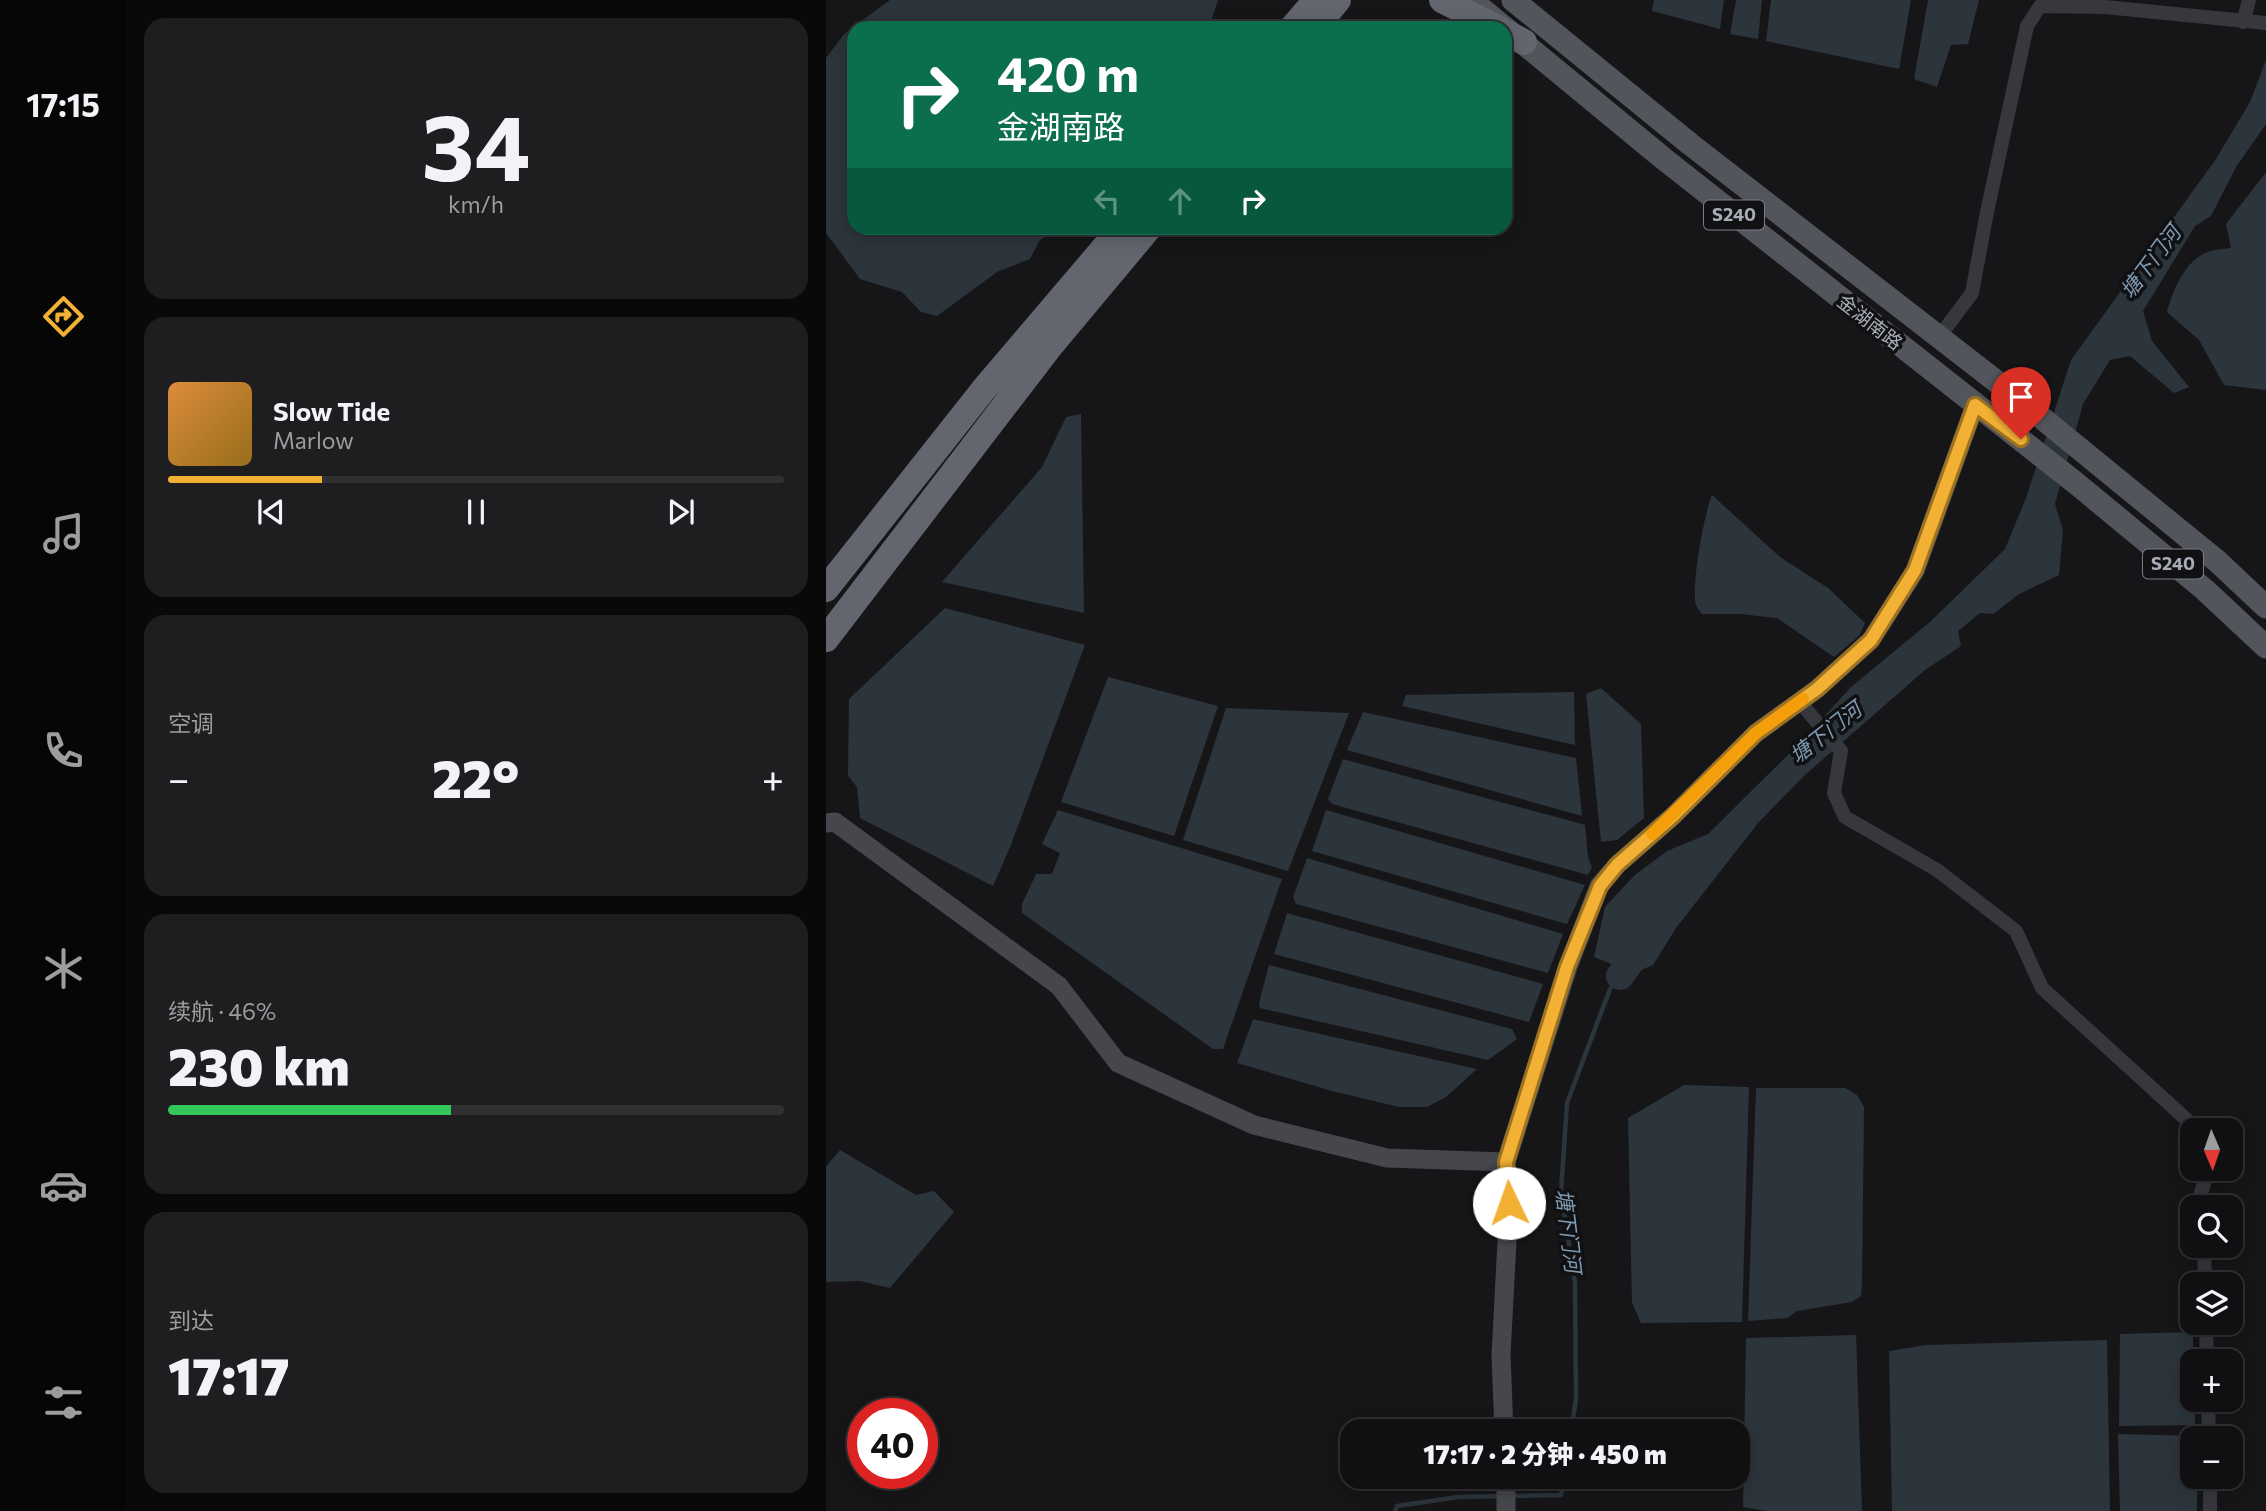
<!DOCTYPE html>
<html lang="zh">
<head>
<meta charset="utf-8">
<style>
	:root { --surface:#101012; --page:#1e1e20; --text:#f1f3f6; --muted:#9c9d9f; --line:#303032; --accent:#f2b134 }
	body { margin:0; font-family:Commissioner,"Noto Sans SC",sans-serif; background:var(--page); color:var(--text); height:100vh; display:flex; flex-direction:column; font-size:26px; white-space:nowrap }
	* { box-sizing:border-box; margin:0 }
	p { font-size:23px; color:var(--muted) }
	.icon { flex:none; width:38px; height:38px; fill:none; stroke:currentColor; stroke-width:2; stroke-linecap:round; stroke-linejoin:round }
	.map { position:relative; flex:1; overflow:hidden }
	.sheet { display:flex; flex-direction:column; gap:18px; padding:18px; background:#09090a; width:700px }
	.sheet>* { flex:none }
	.banner { position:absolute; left:21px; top:21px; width:665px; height:214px; border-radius:21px; box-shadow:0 4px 18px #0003,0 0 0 2px var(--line); background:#0b6e4f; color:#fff; overflow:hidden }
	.needle { width:46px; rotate:178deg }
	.buttons { position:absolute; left:1354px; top:1118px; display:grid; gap:14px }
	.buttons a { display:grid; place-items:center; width:63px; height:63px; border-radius:14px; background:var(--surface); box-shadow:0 4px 18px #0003,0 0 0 2px var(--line); font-size:35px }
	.speed { position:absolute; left:21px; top:1398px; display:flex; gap:14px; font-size:35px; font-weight:700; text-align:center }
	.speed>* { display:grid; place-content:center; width:91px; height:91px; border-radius:50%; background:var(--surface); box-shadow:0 4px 18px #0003,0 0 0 2px var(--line); line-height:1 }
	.speed .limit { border:10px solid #d22; background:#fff; color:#111 }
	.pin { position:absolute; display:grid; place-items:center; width:60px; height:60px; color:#fff; margin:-72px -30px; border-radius:50% 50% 50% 0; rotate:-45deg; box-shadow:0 0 7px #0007 }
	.pin .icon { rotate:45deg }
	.me { position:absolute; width:77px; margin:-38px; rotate:357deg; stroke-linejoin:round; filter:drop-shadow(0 0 5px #0008) }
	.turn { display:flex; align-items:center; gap:24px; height:147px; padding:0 35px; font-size:32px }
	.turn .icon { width:91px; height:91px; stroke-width:2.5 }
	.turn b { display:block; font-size:49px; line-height:60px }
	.lanes { display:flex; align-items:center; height:66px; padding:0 35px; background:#0003; justify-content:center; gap:35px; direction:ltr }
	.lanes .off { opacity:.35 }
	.big { font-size:52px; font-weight:800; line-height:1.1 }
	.sheet .tile { flex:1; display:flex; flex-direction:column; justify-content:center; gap:10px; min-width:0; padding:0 24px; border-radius:21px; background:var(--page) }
	.sheet .dial { align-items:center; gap:0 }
	.dial b { font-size:91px; line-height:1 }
	.song { display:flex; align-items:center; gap:21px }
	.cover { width:84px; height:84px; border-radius:10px; background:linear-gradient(135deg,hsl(30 70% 55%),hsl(40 70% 35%)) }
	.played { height:7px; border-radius:4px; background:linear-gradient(90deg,var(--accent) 25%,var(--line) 25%) }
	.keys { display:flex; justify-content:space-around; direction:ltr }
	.heat { display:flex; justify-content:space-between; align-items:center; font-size:38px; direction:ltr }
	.charge { height:10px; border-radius:5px; background:linear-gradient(90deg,#34c759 46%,var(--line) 0) }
	.trip { position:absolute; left:514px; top:1419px; width:410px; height:70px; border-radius:21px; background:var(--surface); box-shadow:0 4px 18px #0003,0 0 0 2px var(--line); font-weight:800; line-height:70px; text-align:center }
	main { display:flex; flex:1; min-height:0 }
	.tab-bar { display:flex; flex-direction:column; width:126px; justify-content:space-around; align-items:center; background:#060607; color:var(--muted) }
	.tab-bar .icon { width:49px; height:49px }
	.tab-bar .active { color:var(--accent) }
	.tab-bar b { font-size:32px; color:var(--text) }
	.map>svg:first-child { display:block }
	.water { fill:#2c353c }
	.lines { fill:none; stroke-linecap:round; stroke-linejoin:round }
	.stream { stroke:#2c353c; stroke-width:4.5 }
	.river { stroke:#2c353c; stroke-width:28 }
	.street { stroke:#37383d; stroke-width:14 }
	.secondary { stroke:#45474d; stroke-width:19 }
	.primary { stroke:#53555c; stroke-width:23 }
	.highway { stroke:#63666e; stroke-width:26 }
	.route-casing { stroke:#9d7322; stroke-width:18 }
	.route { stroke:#f2b134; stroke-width:12 }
	.slow { stroke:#f59e0b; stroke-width:12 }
	.labels { text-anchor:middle; stroke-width:7; stroke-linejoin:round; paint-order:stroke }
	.shield { fill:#111113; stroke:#7b7e86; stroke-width:2 }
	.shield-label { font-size:18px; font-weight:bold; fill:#a8adb8 }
	.street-label { font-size:19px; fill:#a8adb8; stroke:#111113 }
	.water-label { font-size:21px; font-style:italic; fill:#7f9bb3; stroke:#111113 }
</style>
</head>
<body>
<main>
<nav class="tab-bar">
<b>17:15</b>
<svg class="icon active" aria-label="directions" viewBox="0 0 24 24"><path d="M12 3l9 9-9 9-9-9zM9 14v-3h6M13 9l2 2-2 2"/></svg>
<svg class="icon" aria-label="music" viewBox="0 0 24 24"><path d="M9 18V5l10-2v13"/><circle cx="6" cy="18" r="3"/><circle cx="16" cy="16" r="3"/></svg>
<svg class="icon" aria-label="phone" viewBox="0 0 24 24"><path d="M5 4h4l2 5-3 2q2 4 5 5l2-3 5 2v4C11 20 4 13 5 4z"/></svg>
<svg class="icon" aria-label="climate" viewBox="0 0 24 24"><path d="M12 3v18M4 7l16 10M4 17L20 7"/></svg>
<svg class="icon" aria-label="car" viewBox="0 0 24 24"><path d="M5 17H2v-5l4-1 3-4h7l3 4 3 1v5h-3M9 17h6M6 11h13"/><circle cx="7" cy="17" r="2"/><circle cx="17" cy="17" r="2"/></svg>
<svg class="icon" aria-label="filters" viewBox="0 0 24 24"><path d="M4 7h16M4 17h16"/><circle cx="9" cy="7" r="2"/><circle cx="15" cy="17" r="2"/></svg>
</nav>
<section class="sheet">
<div class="tile dial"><b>34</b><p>km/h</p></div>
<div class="tile">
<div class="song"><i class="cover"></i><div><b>Slow Tide</b><p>Marlow</p></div></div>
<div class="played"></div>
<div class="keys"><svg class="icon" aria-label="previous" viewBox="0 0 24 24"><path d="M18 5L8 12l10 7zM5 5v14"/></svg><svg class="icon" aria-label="pause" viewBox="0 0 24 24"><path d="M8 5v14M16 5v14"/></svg><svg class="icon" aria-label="next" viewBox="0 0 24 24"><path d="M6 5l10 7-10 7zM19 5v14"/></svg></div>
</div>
<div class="tile"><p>空调</p>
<div class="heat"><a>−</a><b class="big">22°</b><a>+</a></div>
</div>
<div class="tile"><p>续航 · 46%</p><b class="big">230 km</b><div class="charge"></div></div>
<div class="tile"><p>到达</p><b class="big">17:17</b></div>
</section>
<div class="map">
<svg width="1440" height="1511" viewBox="0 0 1440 1511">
	<rect width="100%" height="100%" fill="#161618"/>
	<path class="water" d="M64 0H392L383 28H28V228H229L227 233 214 240 204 259 171 272 111 316 95 312 76 292 34 279 0 233V58L19 33Z
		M828 0H898L894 29 826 11Z
		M910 0H936L932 39 904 34Z
		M945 0H1085L1073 69 940 41Z
		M1102 0H1153L1142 44 1125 45 1111 87 1088 79Z
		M1440 60V124L1410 167 1385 216 1369 226 1317 311 1326 341 1363 387 1348 393 1304 356 1284 360 1257 404 1229 504 1237 530 1233 575 1193 594 1167 614 1154 613 1132 631 1135 646 1099 670 979 775 932 823 850 928 827 965 808 973 768 957 779 907 809 875 841 851 882 834 974 743 1025 687 1105 621 1179 549 1200 498 1245 360 1390 159 1424 102Z
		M1440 172V390L1398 385 1373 340 1341 312C1347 290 1359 260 1382 252 1389 249 1398 249 1405 248L1400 224Z
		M255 414 258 613 116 582 216 467 240 417Z
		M886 495 954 557 1002 588 1039 623 1033 636 1008 657 951 618 914 614H876C874 611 871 608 870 605 865 586 878 514 886 495Z
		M119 608 259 645 185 845 167 886 34 818 31 787 22 776 23 699Z
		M282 677 392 706 348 836 235 802Z
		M775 688 815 724 818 818 791 840 775 842 760 694Z
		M748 692 749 745 576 706 580 695Z
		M400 708 523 713 462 871 357 840Z
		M537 712 750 758 756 816 521 750Z
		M517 759 759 825 762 857 766 867 762 875 506 804 502 799Z
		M232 810 456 879 397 1049H387L196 913V904L210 874H226L234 853 216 844Z
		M500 810 759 885 741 924 486 851Z
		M481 858 737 934 722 973 470 904 467 897Z
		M461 913 717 984 703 1022 448 954Z
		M443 965 686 1029 691 1039 662 1060 434 1008 433 1003Z
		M427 1019 651 1069 620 1097 601 1107H573L506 1091 411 1063Z
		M858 1085 923 1087 916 1322 815 1323 806 1303 802 1118Z
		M930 1088H1019L1031 1095 1038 1107 1036 1285 1035 1296 1026 1302 971 1311 961 1318 922 1321Z
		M14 1150 90 1195 108 1191 128 1212 64 1288 34 1281 0 1282V1167Z
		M1367 1332V1400H1369V1425L1293 1426 1294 1334Z
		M1030 1335 1036 1511H941L917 1507 920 1338Z
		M1281 1340 1284 1511H1066L1063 1351 1100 1345Z
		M1292 1434 1371 1436V1438H1367V1477H1371V1511H1294Z"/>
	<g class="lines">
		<path class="stream" d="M745 1432 750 1399 749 1283 735 1192 741 1103 784 989 794 976
			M685 1496 735 1495 739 1477
			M569 1511 571 1506 632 1497 676 1496"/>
		<path class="river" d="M794 976 821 939"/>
		<path class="street" d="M1417 22 1423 0
			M1113 337 1146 293 1161 212 1201 26 1214 6 1279 7 1440 23
			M974 702 1015 751 1008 793 1019 817 1111 870 1190 931 1216 988 1372 1130
			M1375 1208 1374 1197 1382 1169
			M1378 1246 1379 1284
			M1380 1323 1381 1362
			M1382 1400 1383 1438
			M1384 1477V1511"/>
		<path class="secondary" d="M0 823 9 822 233 986 292 1063 428 1125 561 1158 680 1162
			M678 1432 675 1355 683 1203 680 1162 742 967 773 886 791 865 847 816 930 733 991 689 1045 640 1089 571 1149 405
			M680 1511V1477"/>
		<path class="primary" d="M645 0 838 159 1251 484 1379 590 1440 647
			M687 0 864 144 1184 392 1391 561 1440 607"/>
		<path class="highway" d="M616 0 672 28
			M466 28 490 0
			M489 28 512 0
			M679 32 698 42
			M0 589 158 389 295 228
			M0 639 222 349 323 228"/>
	</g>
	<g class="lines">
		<defs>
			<path id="route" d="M683 1203 680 1162 741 967 774 886 791 865 847 816 930 733 991 689 1045 640 1089 570 1149 405 1195 439"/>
		</defs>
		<use href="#route" class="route-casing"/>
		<use href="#route" class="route"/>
		<path class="slow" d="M826 834 930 733 977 699"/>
	</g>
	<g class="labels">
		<g class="shield">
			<rect x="878" y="200.5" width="60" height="29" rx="5"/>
			<rect x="1317" y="549.5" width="60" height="29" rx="5"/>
		</g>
		<g class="shield-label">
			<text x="908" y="221">S240</text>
			<text x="1347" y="570">S240</text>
		</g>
		<g class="street-label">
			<text transform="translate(1044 322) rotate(38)" y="7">金湖南路</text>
		</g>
		<g class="water-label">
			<text transform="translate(1325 262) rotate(-53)" y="7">塘下门河</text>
			<text transform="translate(1000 733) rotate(-38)" y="7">塘下门河</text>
			<text transform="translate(742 1231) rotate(83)" y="7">塘下门河</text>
		</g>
	</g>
</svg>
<div class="buttons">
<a><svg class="needle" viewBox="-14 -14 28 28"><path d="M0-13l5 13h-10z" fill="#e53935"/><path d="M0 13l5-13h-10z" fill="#9c9d9f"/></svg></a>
<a><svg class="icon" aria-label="search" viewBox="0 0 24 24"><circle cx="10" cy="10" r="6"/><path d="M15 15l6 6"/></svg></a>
<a><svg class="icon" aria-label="layers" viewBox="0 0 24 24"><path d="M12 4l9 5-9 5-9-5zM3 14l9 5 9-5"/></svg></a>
<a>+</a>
<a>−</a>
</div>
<div class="speed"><div class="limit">40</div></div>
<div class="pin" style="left:1195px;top:439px;background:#d93025"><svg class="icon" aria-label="arrive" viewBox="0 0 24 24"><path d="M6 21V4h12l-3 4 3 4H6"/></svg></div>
<svg class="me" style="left:683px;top:1203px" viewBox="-20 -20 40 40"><circle r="19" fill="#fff"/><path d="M0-13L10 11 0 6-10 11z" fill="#f2b134"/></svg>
<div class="trip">17:17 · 2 分钟 · 450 m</div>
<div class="banner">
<div class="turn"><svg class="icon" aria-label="right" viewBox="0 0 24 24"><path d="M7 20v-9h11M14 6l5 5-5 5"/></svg><div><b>420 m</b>金湖南路</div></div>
<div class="lanes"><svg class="icon off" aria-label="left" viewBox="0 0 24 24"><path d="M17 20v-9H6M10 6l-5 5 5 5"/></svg><svg class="icon off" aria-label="ahead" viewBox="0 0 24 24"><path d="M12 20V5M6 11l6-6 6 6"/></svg><svg class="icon" aria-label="right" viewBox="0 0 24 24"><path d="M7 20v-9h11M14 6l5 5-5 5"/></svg></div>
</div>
</div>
</main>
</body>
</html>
